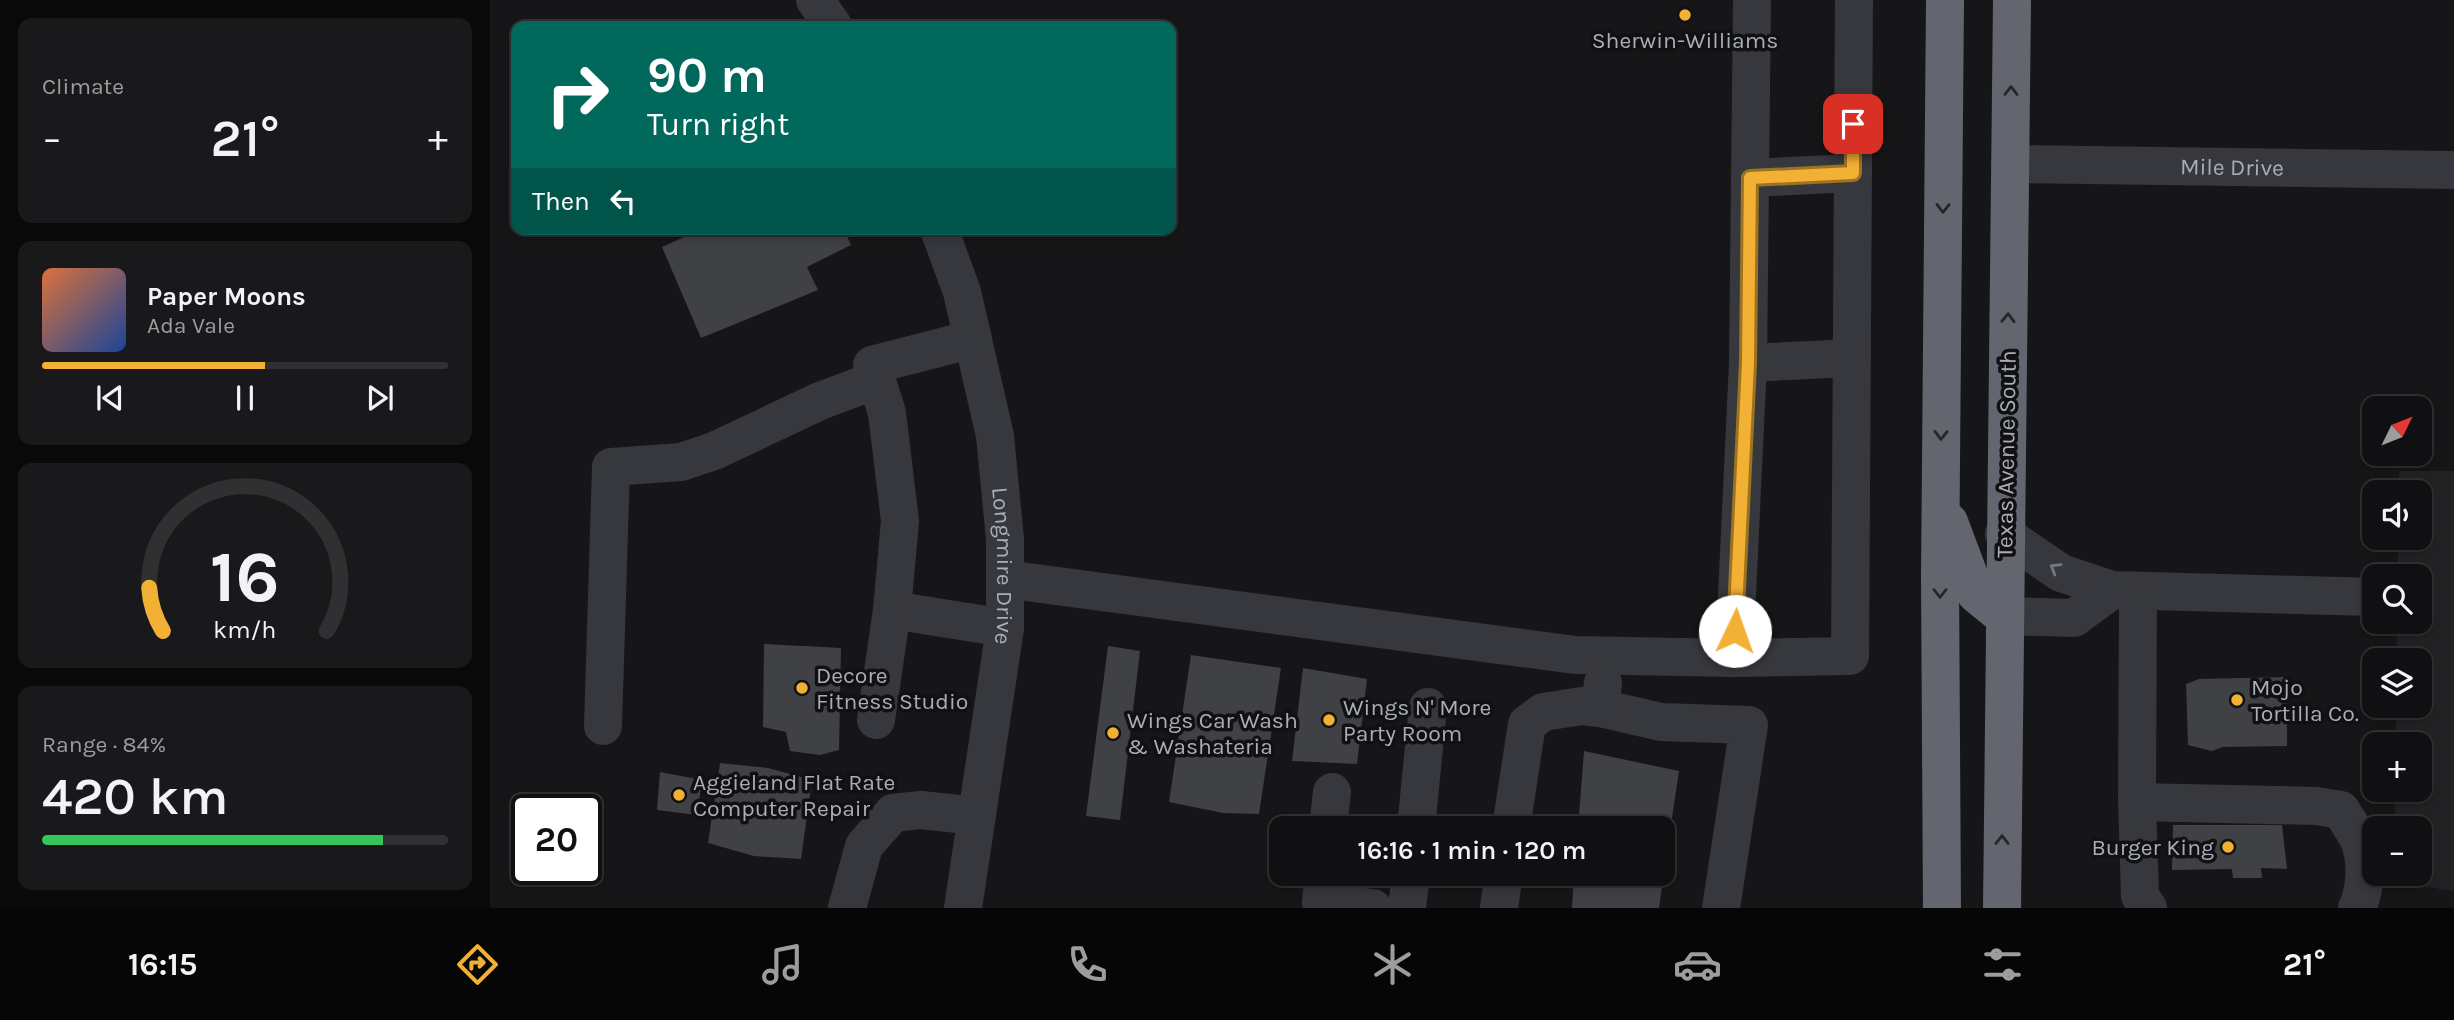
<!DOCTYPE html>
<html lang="en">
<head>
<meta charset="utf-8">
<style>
	:root { --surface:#101012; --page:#19191b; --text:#f1f3f6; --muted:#9c9d9f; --line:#303032; --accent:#f2b134 }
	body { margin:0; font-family:Karla,sans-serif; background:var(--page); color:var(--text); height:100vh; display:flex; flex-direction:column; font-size:26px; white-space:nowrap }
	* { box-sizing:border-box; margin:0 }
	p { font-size:23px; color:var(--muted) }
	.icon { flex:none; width:38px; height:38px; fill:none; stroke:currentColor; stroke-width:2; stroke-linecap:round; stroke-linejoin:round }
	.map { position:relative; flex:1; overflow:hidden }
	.drawer { display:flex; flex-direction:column; gap:18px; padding:18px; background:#09090a; width:490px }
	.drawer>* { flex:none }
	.guide { position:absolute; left:21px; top:21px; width:665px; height:214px; border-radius:14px; box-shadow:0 4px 10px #0003,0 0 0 2px var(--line); background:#00695c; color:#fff; overflow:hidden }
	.needle { width:46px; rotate:47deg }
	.buttons { position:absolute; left:1872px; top:396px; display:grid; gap:14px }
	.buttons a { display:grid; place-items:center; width:70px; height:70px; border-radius:14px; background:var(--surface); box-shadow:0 4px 10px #0003,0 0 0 2px var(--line); font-size:35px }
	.speed { position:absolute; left:21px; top:794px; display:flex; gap:14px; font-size:35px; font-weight:700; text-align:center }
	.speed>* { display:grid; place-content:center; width:91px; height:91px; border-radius:50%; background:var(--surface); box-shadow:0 4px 10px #0003,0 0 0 2px var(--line); line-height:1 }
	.speed .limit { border:4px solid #111; border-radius:10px; background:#fff; color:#111 }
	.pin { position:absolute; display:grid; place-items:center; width:60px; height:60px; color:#fff; margin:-30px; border-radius:14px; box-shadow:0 4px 10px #0006 }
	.me { position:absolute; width:77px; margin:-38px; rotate:3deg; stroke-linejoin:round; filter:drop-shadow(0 0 5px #0008) }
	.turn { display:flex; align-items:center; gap:24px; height:147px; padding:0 21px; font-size:32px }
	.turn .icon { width:91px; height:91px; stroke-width:2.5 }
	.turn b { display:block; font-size:49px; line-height:60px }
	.then { display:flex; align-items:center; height:66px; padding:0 21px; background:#0003; gap:14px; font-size:26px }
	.big { font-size:52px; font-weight:600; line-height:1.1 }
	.drawer .widget { flex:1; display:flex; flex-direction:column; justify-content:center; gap:10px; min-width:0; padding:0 24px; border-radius:14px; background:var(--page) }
	.drawer .dial { align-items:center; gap:0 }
	.dial svg { height:182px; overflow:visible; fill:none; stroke:var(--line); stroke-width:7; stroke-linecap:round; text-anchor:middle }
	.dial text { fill:var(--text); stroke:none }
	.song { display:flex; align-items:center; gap:21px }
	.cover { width:84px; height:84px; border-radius:10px; background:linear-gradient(135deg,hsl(20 70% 55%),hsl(220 70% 35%)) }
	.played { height:7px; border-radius:4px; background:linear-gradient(90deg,var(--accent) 55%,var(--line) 55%) }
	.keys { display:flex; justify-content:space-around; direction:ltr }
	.heat { display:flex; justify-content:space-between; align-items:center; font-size:38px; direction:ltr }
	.charge { height:10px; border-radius:5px; background:linear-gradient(90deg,#34c759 84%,var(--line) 0) }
	.trip { position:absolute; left:779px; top:816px; width:406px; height:70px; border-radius:14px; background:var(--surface); box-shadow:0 4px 10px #0003,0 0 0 2px var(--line); font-weight:600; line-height:70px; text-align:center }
	.dock { display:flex; height:112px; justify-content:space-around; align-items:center; background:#060607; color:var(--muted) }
	.dock .icon { width:49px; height:49px }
	.dock .active { color:var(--accent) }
	.dock b { font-size:32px; color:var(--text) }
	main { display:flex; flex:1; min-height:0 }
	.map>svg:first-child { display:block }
	.built { fill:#222225 }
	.building { fill:#404145 }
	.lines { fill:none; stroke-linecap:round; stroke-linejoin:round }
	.minor { stroke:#37383d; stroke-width:38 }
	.highway { stroke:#63666e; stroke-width:38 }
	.oneway { stroke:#26262a }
	.oneway2 { stroke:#757881 }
	.route-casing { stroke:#9d7322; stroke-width:18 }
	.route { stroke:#f2b134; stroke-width:12 }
	.poi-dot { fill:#f2b134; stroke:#111113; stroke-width:2.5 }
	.labels { text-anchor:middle; stroke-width:7; stroke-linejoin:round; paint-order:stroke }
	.poi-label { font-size:23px; fill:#a8adb8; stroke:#111113; text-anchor:start }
	.street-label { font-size:23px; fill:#a8adb8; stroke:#111113 }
</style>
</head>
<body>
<main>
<section class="drawer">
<div class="widget"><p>Climate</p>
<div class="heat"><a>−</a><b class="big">21°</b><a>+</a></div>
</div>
<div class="widget">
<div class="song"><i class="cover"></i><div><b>Paper Moons</b><p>Ada Vale</p></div></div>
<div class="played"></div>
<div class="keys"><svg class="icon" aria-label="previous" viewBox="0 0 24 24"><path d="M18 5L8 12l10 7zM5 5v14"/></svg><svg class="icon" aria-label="pause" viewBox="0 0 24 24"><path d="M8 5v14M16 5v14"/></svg><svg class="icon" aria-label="next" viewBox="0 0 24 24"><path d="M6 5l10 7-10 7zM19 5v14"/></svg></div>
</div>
<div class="widget dial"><svg viewBox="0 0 100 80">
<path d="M14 69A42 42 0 1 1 86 69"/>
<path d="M14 69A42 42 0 0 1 8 50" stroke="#f2b134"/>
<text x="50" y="56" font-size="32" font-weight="700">16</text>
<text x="50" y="72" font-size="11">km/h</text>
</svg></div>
<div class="widget"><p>Range · 84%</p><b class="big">420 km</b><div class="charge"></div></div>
</section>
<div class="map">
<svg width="1964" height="908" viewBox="0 0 1964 908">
	<rect width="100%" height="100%" fill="#161618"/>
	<path class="built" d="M1909 471H1964V891L1904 882V873H1930V828H1905V789H1930V744H1906V705H1930V660H1907V621H1930V576H1908V537H1930V492H1908Z"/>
	<path class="building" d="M212 229H354L361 245 317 267 328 290 211 338 172 247Z
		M274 644 351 648 349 750 330 755 300 751 296 732 273 727Z
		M618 646 650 651 630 820 596 816Z
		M701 655 791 668 769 814 733 813 679 802Z
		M813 668 877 679 867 764 802 761Z
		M1797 677V746L1733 747 1722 751 1698 745 1696 684 1709 679Z
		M1094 751 1189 771 1174 871 1172 828H1088Z
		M230 763 278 768 322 780 311 859 264 856 218 843Z
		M170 772 212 780 207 815 167 810Z
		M1683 825H1792L1797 869 1771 868 1772 878H1743L1742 869 1682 870Z
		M1084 873H1174L1169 908H1082Z"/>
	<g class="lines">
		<g class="minor">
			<path d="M325 0 343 26"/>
			<path id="s1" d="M1520 164 1964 170"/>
			<path d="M1260 178 1363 173"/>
			<path id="s2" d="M449 229 472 292 505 436 515 539V628L473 908"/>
			<path d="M483 339 382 365 397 413 410 521 402 610 515 628"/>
			<path d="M1258 363 1362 358"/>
			<path d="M1514 534 1571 573 1622 590 1885 597"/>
			<path d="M515 579 1085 655 1244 658 1360 656 1364 0"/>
			<path d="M1648 592 1647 802 1650 896 1658 908"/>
			<path d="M1513 616 1584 618 1622 590"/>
			<path d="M1244 658 1258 363 1262 0"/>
			<path d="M1110 708 1171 722 1259 725 1231 908"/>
			<path d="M386 720 402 610"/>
			<path d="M113 726 121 467 191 462 224 451 330 401 386 380"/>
			<path d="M1647 802 1826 806 1851 810C1857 820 1864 830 1869 840 1877 860 1876 889 1867 908"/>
			<path d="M838 828 842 792"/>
			<path d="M926 828 938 707"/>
			<path d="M1021 828 1037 724 1053 712 1092 706 1110 708 1113 683"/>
			<path d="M834 873 831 902 883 908"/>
			<path d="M357 908 374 846 403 813 431 810 487 816"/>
			<path d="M917 908 921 873"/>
			<path d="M1009 908 1014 873"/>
		</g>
		<path class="highway" d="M1459 522 1486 594 1513 616
			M1452 908 1450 577 1455 0
			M1512 908 1522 0"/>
	</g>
	<defs><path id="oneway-chevron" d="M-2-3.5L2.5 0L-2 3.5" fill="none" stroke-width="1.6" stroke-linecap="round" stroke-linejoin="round" transform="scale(1.75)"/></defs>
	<g class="oneway">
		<use href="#oneway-chevron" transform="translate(1521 91) rotate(-90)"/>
		<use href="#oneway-chevron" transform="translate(1453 208) rotate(91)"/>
		<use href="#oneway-chevron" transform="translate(1518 318) rotate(-89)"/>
		<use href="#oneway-chevron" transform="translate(1451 435) rotate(91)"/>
		<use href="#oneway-chevron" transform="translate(1450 593) rotate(90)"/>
		<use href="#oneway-chevron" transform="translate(1512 840) rotate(-90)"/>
	</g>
	<use class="oneway2" href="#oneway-chevron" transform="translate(1565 568) rotate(-149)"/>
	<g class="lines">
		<defs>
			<path id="route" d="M1245 631 1258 363 1260 178 1363 173V124"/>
		</defs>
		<use href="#route" class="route-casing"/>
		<use href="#route" class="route"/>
	</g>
	<g class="poi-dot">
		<circle cx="1195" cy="15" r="7"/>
		<circle cx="312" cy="688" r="7"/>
		<circle cx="1747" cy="700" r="7"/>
		<circle cx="839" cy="720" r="7"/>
		<circle cx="623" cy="733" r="7"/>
		<circle cx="189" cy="795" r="7"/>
		<circle cx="1738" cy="847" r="7"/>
	</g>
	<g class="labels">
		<g class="poi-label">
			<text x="1195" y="48" text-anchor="middle">Sherwin-Williams</text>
			<text x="326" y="683">Decore<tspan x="326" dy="26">Fitness Studio</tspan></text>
			<text x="1761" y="695">Mojo<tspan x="1761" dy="26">Tortilla Co.</tspan></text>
			<text x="853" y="715">Wings N' More<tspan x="853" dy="26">Party Room</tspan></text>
			<text x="637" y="728">Wings Car Wash<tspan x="637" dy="26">&amp; Washateria</tspan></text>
			<text x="203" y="790">Aggieland Flat Rate<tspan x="203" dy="26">Computer Repair</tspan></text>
			<text x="1724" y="855" text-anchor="end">Burger King</text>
		</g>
		<g class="street-label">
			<text dy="8" stroke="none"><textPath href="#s1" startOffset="222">Mile Drive</textPath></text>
			<text transform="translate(1516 454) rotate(-89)" y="8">Texas Avenue South</text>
			<text dy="8" stroke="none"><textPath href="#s2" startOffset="345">Longmire Drive</textPath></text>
		</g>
	</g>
</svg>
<div class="buttons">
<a><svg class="needle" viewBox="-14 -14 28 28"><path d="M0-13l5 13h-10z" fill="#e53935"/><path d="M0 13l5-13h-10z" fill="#9c9d9f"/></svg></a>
<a><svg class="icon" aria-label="sound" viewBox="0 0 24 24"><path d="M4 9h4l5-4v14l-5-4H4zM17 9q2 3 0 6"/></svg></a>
<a><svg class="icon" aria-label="search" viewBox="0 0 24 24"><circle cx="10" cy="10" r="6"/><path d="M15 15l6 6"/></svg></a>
<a><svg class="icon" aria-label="layers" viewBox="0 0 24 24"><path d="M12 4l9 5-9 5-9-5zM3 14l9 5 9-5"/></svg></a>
<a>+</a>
<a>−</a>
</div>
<div class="speed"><div class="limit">20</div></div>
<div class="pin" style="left:1363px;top:124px;background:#d93025"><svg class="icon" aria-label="arrive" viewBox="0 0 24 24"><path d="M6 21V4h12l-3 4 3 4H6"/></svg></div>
<svg class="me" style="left:1245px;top:631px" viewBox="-20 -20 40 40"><circle r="19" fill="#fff"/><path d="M0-13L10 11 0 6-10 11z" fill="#f2b134"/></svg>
<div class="trip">16:16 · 1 min · 120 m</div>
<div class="guide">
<div class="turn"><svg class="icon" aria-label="right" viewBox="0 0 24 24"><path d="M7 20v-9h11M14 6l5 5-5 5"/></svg><div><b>90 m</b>Turn right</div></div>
<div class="then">Then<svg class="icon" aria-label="left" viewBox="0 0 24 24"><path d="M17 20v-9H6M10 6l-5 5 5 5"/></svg></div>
</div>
</div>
</main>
<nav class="dock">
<b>16:15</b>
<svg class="icon active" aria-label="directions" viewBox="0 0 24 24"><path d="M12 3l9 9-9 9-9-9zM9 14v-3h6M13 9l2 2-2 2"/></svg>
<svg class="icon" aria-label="music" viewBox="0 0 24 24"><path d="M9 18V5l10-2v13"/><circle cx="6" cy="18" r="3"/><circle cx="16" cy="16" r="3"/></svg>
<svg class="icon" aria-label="phone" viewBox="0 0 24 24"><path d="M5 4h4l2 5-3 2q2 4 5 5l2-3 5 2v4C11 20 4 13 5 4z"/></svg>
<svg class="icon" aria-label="climate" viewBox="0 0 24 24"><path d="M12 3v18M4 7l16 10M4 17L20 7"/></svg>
<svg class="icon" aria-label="car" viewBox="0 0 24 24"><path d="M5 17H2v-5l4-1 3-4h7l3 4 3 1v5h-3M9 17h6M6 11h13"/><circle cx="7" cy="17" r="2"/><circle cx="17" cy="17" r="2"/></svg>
<svg class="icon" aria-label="filters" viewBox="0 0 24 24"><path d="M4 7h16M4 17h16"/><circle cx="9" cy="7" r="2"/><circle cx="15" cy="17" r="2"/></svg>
<b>21°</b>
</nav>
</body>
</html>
